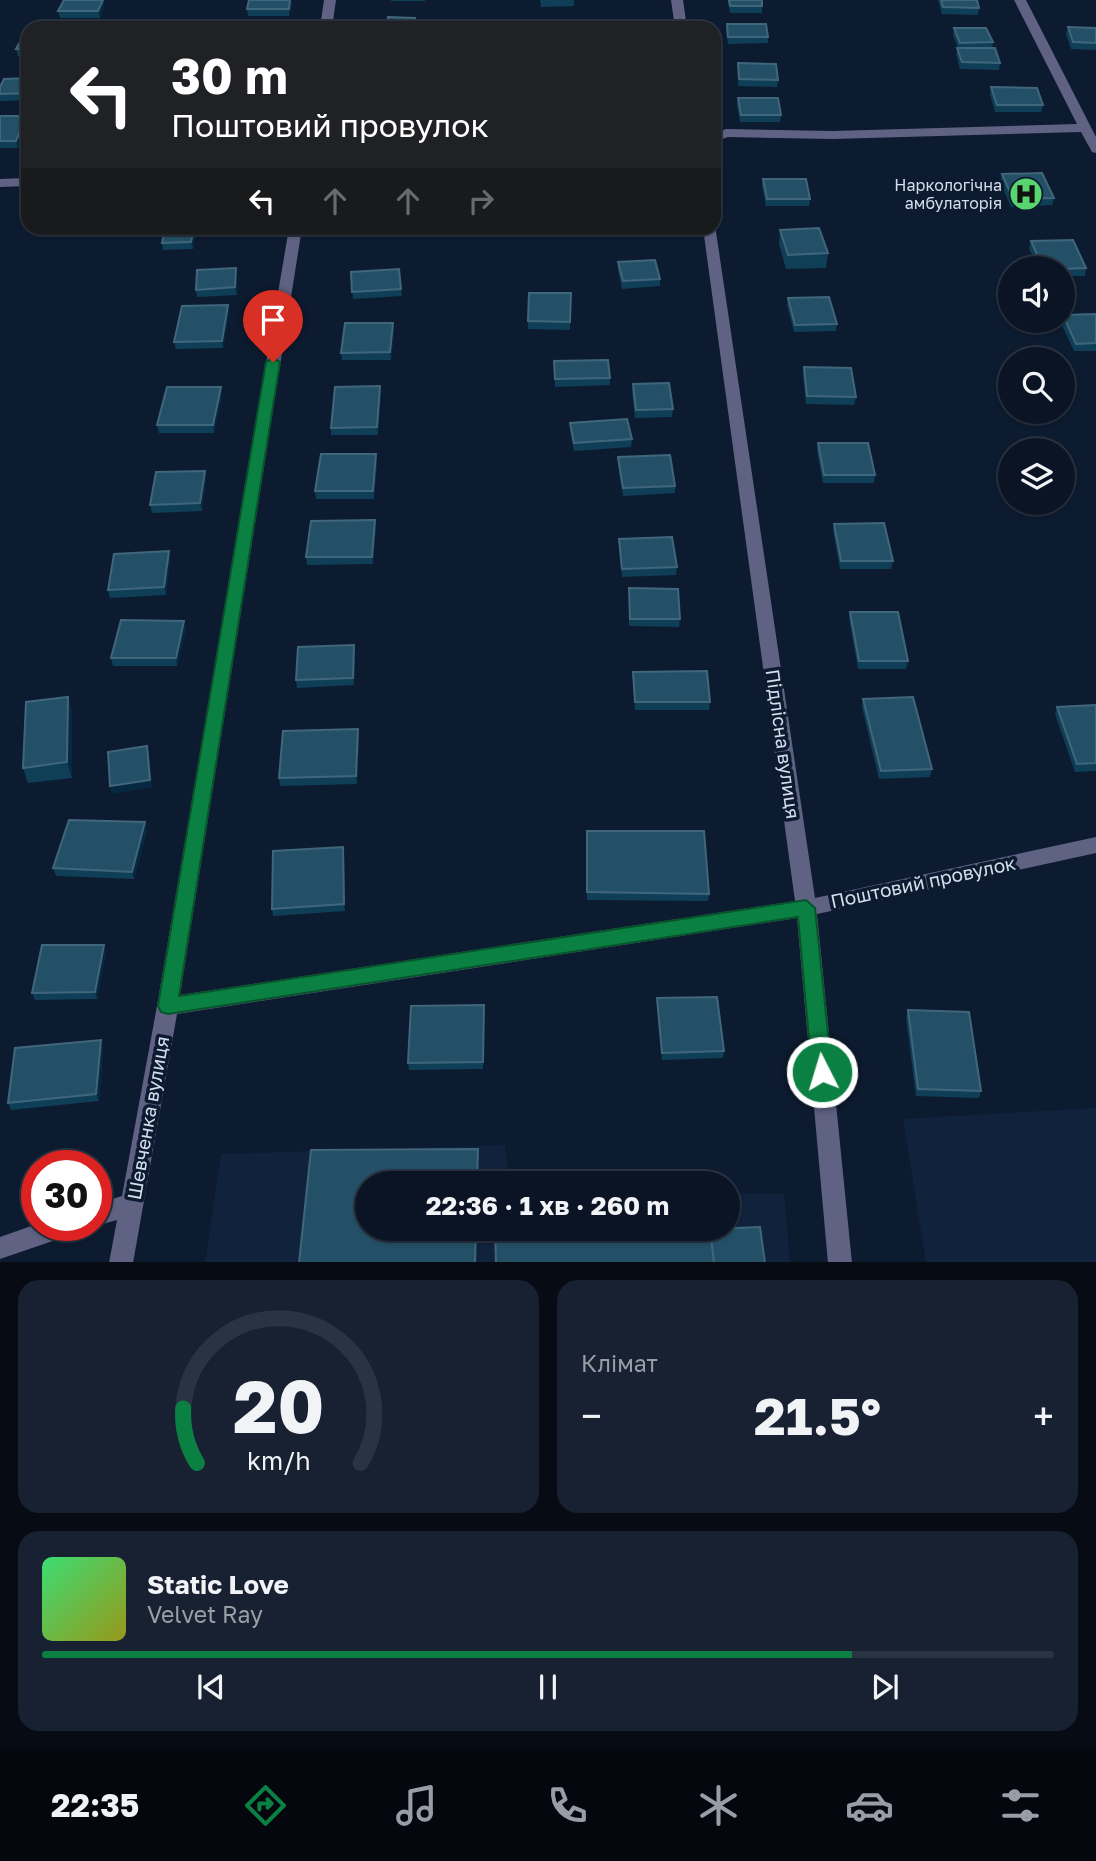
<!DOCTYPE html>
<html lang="uk">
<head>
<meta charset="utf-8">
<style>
	:root { --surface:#0a1424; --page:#182131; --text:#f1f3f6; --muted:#999ea6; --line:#2a3341; --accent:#0b8043 }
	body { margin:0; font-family:"Golos Text",sans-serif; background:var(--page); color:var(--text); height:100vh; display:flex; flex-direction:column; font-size:26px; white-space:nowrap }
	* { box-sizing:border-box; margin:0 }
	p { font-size:23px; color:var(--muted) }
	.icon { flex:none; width:38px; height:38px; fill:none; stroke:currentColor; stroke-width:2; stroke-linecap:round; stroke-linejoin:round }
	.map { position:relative; height:1262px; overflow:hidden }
	.details { display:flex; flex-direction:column; gap:18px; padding:18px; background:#060b14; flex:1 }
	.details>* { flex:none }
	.hud { position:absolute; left:21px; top:21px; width:700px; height:214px; border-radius:21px; box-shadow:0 2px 5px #0004,0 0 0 2px var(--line); background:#202124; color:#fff; overflow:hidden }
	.tools { position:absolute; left:998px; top:256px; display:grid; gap:14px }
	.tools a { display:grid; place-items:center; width:77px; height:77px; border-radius:50%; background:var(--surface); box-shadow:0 2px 5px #0004,0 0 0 2px var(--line); font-size:35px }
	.speed { position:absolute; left:21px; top:1150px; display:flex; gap:14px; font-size:35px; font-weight:700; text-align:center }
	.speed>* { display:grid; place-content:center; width:91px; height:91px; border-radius:50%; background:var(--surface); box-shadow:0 2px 5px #0004,0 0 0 2px var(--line); line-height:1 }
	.speed .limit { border:10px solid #d22; background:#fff; color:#111 }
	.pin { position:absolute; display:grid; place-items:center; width:60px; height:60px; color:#fff; margin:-72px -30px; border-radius:50% 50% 50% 0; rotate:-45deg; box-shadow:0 0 7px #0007 }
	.pin .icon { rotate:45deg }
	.me { position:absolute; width:77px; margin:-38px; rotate:355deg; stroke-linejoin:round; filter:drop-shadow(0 0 5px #0008) }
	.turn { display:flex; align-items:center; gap:24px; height:147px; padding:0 35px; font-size:32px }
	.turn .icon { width:91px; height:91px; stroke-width:2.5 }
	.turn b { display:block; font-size:49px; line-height:60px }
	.lanes { display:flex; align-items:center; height:66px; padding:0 35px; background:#0003; justify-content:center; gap:35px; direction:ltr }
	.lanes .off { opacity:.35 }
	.big { font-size:52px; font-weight:700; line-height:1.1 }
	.details .tile { flex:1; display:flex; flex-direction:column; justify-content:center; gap:10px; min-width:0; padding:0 24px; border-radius:21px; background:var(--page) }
	.details .dial { align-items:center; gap:0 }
	.dial svg { height:182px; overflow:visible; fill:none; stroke:var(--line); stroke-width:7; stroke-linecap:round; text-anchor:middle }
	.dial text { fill:var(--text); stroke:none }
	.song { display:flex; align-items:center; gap:21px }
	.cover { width:84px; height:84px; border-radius:10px; background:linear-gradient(135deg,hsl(140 70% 55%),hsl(60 70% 35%)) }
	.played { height:7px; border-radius:4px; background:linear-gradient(90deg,var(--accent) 80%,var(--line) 80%) }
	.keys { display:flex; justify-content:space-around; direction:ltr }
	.heat { display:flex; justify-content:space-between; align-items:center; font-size:38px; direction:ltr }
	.details .tiles { flex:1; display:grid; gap:18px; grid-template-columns:1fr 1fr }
	.tile:last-child { grid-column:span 2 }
	.trip { position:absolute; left:355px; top:1171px; width:385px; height:70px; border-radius:35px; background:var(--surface); box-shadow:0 2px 5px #0004,0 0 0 2px var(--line); font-weight:700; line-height:70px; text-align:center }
	.dock { display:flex; height:112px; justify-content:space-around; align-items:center; background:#04080e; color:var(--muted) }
	.dock .icon { width:49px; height:49px }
	.dock .active { color:var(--accent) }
	.dock b { font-size:32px; color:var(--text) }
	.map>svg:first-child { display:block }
	.built { fill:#11223d }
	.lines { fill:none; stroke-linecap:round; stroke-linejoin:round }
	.minor { fill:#606283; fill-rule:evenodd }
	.wall { fill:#0f3f57 }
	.shaded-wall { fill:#052941 }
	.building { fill:#245067; stroke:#40667c; stroke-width:2 }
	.route { fill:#0b8043; stroke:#07532c; stroke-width:2 }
	.labels { text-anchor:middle; stroke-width:7; stroke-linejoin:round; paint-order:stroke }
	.far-poi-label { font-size:16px; fill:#d5deed; stroke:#0d1b30; text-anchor:end }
	.street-label { font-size:19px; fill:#d5deed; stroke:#0d1b30 }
</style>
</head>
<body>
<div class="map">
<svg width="1096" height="1263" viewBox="0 0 1096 1263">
	<rect width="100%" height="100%" fill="#0d1b30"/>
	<path class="built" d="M1096 1108V1262H926L903 1119Z
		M505 1145 509 1183H368V1228H728V1193L784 1194 790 1262 205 1263 221 1154Z"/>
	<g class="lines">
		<path class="minor" d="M324 0H336L332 28H320Z
			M671 0H683L687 28H675Z
			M1014 0H1026L1096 137V153L1092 152 1081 132 833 139 728 137 714 142V134L726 129 833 131 1077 124Z
			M28 178V186L0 187V179Z
			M715 225 815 898 1096 837V853L817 914 852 1263H828L797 918 177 1014 133 1263H109L117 1220 96 1226 93 1225H96V1204L122 1196 157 1006 289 228H302L180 995 795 901 703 228Z
			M37 1224 80 1225 76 1233 0 1259V1237Z"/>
	</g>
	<path class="wall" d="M64 0H103L104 6 100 18H60L58 11Z
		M391 0H425V1H391Z
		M540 0H574V6L541 7Z
		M728 0H762V13H730Z
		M938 0H977L979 8 978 15 942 14Z
		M292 3 289 16H248L247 9Z
		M727 24 768 37V43L728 44 726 31Z
		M1068 27 1096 28V50L1071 49 1066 34Z
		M954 28 993 42 992 48 1000 63 999 70 960 69 956 54 958 48 953 35Z
		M28 35V56H18L16 49Z
		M738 63 778 80 777 87 738 86Z
		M28 78V100L0 101V87Z
		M991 87 1043 105 1041 112H995L990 94Z
		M738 98 781 115 780 122H740L737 105Z
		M0 116 28 123 18 148H0Z
		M1002 174 1054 198 1052 205 1011 207 1000 182Z
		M763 179 810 199 809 206H766L762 186Z
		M196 228 193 249 163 250 162 243Z
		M780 230 828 253 826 268 786 269 779 244Z
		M1031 241 1086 268 1085 276H1062V268H1038L1029 248Z
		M618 262 660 279V286L622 289 618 270Z
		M351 272 401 289 402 296 353 299Z
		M237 275V295L197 297 196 290Z
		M571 293 570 330 528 329V321Z
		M788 298 837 324 836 331 794 332 787 305Z
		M229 313 223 348 176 349 174 342Z
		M1096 314V351H1074L1061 323 1063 315Z
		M393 323 394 331 391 360H342L341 353Z
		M554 361 610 378V385L555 387Z
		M804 367 856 397 854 405 806 404 803 375Z
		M633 384 673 409 672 417 635 418 632 392Z
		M381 394 378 435H331V428Z
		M222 395 214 433H159L157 425Z
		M570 423 632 439 631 447 574 451 570 431Z
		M818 443 875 475 874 483H823L817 451Z
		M618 457 675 486V493L623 496 618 465Z
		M377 462 374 499H316L315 491Z
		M205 471 206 478 202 511 152 513 150 505Z
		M834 524 893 561 891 569H840L833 531Z
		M376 527 373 564 307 565 306 557Z
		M619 539 677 567 676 575 622 577 619 546Z
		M170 559 166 595 110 598 108 590Z
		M629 588 680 619 679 627 629 626Z
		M850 612 908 661 906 669H858L849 619Z
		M184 621 186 629 177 666H113L111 658Z
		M354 645 355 653 354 685 297 688 296 680Z
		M633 672 710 702 709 710H635Z
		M68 697 72 712V778L28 783 23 768Z
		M863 699 932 769 930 777 879 779 862 707Z
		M1096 705V771L1075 772 1055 714 1057 707Z
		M359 737 357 784 280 786 279 778Z
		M147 830 134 879 56 876 53 868Z
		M587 831 709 894 708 901 587 900Z
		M344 854 345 911 273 916 272 909Z
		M106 952 97 999 35 1000 32 993Z
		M657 998 724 1051 723 1058 662 1060 657 1006Z
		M908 1010 981 1091 979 1098 916 1096 906 1018Z
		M484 1013 483 1069 409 1070 408 1063Z
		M103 1048 99 1101 11 1110 8 1103Z"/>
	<path class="shaded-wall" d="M103 0 104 6 100 18 98 11Z
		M290 0H291L292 3 289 16V9Z
		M26 116 28 123 18 148 16 141Z
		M194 228H196L193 249 191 242Z
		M236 268 237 275V295L235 287Z
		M228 305 229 313 223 348 222 341Z
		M393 323 394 331 391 360 390 352Z
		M380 386 381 394 378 435 377 427Z
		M221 387 222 395 214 433 213 425Z
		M376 454 377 462 374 499 373 491Z
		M205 471 206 478 202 511 200 503Z
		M375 520 376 527 373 564 372 557Z
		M169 551 170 559 166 595 164 587Z
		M184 621 186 629 177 666 176 658Z
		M354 645 355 653 354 685 353 678Z
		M68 697 72 712V778L67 762Z
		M358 729 359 737 357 784 356 776Z
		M147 746 149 753 152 787 112 794 110 786Z
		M145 822 147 830 134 879 132 872Z
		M343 847 344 854 345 911 344 904Z
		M104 945 106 952 97 999 95 992Z
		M101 1040 103 1048 99 1101 96 1094Z
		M476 1228H477L476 1263H475Z"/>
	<path class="building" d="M64 0H103L98 11H58Z
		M249 0H290L289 9H247Z
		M729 0H762V6H730Z
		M941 0H977L979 8 943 7Z
		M388 17 415 18 414 28H387Z
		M620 20 622 28H587L586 21Z
		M727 24H766L768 37H728Z
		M1068 27 1096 28V43L1073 42Z
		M954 28H986L993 42 960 43Z
		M24 35H28V49H16Z
		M957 48H995L1000 63 962 62Z
		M738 63 776 64 778 80 739 79Z
		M28 78V93L0 94V87L4 79Z
		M991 87 1037 88 1043 105H997Z
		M738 98H778L781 115H741Z
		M0 116H26L16 141H0Z
		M1042 173 1054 198 1013 199 1002 174Z
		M763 179H806L810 199H767Z
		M165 228H194L191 242 162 243Z
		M819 228 828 253 788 255 780 230Z
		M1073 240 1086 268 1062 269V268H1043L1031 241Z
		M655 260 660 279 623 281 618 262Z
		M236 268 235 287 196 290 197 270Z
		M399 269 401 289 352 292 351 272Z
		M529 293H571L570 322 528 321Z
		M829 297 837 324 795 325 788 298Z
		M228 305 222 341 174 342 182 306Z
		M1096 314V343L1076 344 1063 315Z
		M345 323H393L390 352 341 353Z
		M608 360 610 378 555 379 554 361Z
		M804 367 851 368 856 397 807 396Z
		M669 383 673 409 636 410 633 384Z
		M380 386 377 427 331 428 335 387Z
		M167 387H221L213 425H157Z
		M627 419 632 439 574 443 570 423Z
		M818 443H868L875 475H824Z
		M321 454H376L373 491H315Z
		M670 455 675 486 623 488 618 457Z
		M205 471 200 503 150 505 156 472Z
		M375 520 372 557H306L311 521Z
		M884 523 893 561H841L834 524Z
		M672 537 677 567 622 569 619 539Z
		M169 551 164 587 108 590 114 554Z
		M629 588 678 589 680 619H630Z
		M850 612H898L908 661H859Z
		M121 620 184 621 176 658H111Z
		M354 645 353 678 296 680 298 647Z
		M707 671 710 702H635L633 672Z
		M68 697 67 762 23 768 26 702Z
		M913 697 932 769 881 771 863 699Z
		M1096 705V763L1077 764 1057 707Z
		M358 729 356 776 279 778 283 731Z
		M147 746 150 780 110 786 108 752Z
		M69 820 145 822 132 872 53 868Z
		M587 831H704L709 894 587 892Z
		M343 847 344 904 272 909 273 851Z
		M42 945H104L95 992 32 993Z
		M717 997 724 1051 662 1053 657 998Z
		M484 1005 483 1062 408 1063 411 1006Z
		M908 1010 969 1012 981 1091 918 1089Z
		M101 1040 96 1094 8 1103 15 1048Z
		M478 1149 477 1183H368V1228H476L475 1263H299L311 1150Z
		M760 1227 765 1263H714L710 1229Z
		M566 1228H710L714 1263H496L495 1231Z"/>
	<path class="route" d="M273 358 280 362 179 996 806 900 815 908 832 1072 829 1078 822 1080 815 1078 812 1072 798 917 168 1014 161 1012 158 1006 266 362Z"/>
	<defs>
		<symbol id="hospital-disc" viewBox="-11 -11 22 22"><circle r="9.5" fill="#58d56f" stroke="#0d1b30"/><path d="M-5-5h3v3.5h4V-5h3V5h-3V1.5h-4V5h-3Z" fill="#111"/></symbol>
	</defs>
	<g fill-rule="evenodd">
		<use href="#hospital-disc" x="1007" y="175" width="38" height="38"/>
	</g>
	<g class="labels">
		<g class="far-poi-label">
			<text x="1002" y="191">Наркологічна<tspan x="1002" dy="18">амбулаторія</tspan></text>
		</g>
		<g class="street-label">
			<text transform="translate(783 744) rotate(82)" y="7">Підлісна вулиця</text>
			<text transform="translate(923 882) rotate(-12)" y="7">Поштовий провулок</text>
			<text transform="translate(148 1118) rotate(-80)" y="7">Шевченка вулиця</text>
		</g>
	</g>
</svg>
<div class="tools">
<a><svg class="icon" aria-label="sound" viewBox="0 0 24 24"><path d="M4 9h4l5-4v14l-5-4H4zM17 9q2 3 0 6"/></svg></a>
<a><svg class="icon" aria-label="search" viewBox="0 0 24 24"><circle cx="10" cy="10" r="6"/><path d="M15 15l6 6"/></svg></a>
<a><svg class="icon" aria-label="layers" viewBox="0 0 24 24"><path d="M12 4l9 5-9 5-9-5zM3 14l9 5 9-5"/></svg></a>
</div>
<div class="speed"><div class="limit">30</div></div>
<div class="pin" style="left:273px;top:362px;background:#d93025"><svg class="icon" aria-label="arrive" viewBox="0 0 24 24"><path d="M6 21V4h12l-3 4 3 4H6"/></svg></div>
<svg class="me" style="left:822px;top:1072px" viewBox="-20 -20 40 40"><circle r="17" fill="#0b8043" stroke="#fff" stroke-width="3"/><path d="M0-11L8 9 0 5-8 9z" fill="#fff"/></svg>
<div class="trip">22:36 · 1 хв · 260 m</div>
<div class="hud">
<div class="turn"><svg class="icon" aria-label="left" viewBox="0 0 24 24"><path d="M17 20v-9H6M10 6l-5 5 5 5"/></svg><div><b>30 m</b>Поштовий провулок</div></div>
<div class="lanes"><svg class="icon" aria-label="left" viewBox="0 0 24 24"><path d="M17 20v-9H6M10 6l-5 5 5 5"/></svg><svg class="icon off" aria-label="ahead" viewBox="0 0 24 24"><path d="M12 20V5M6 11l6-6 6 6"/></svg><svg class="icon off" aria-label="ahead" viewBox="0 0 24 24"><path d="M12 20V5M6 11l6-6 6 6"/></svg><svg class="icon off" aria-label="right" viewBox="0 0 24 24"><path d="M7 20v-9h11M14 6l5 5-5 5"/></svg></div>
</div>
</div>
<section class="details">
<div class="tiles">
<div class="tile dial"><svg viewBox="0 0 100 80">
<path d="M14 69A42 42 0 1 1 86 69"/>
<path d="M14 69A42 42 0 0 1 8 45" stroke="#0b8043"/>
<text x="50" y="56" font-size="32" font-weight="700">20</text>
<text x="50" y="72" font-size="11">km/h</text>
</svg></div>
<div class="tile"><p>Клімат</p>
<div class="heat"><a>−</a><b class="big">21.5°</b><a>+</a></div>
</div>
<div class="tile">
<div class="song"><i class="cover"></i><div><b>Static Love</b><p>Velvet Ray</p></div></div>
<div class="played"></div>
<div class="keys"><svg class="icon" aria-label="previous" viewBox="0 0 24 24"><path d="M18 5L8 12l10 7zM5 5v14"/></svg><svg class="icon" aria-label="pause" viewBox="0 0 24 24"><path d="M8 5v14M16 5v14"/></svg><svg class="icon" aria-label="next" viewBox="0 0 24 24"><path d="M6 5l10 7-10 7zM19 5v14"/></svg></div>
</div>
</div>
</section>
<nav class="dock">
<b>22:35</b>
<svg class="icon active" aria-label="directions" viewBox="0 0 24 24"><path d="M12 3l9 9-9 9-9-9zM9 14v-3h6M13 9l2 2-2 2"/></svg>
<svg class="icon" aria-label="music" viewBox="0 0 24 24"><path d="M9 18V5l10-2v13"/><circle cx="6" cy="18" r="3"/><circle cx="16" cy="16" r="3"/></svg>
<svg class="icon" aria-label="phone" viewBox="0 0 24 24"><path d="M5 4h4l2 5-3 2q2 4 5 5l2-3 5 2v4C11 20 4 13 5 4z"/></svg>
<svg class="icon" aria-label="climate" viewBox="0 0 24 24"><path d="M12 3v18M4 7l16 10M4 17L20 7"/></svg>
<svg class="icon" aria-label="car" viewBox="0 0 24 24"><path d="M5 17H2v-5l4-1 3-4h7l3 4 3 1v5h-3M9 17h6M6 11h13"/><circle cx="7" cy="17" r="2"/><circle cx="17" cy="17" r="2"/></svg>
<svg class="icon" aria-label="filters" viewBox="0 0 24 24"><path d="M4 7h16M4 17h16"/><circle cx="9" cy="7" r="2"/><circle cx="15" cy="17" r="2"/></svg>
</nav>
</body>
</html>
